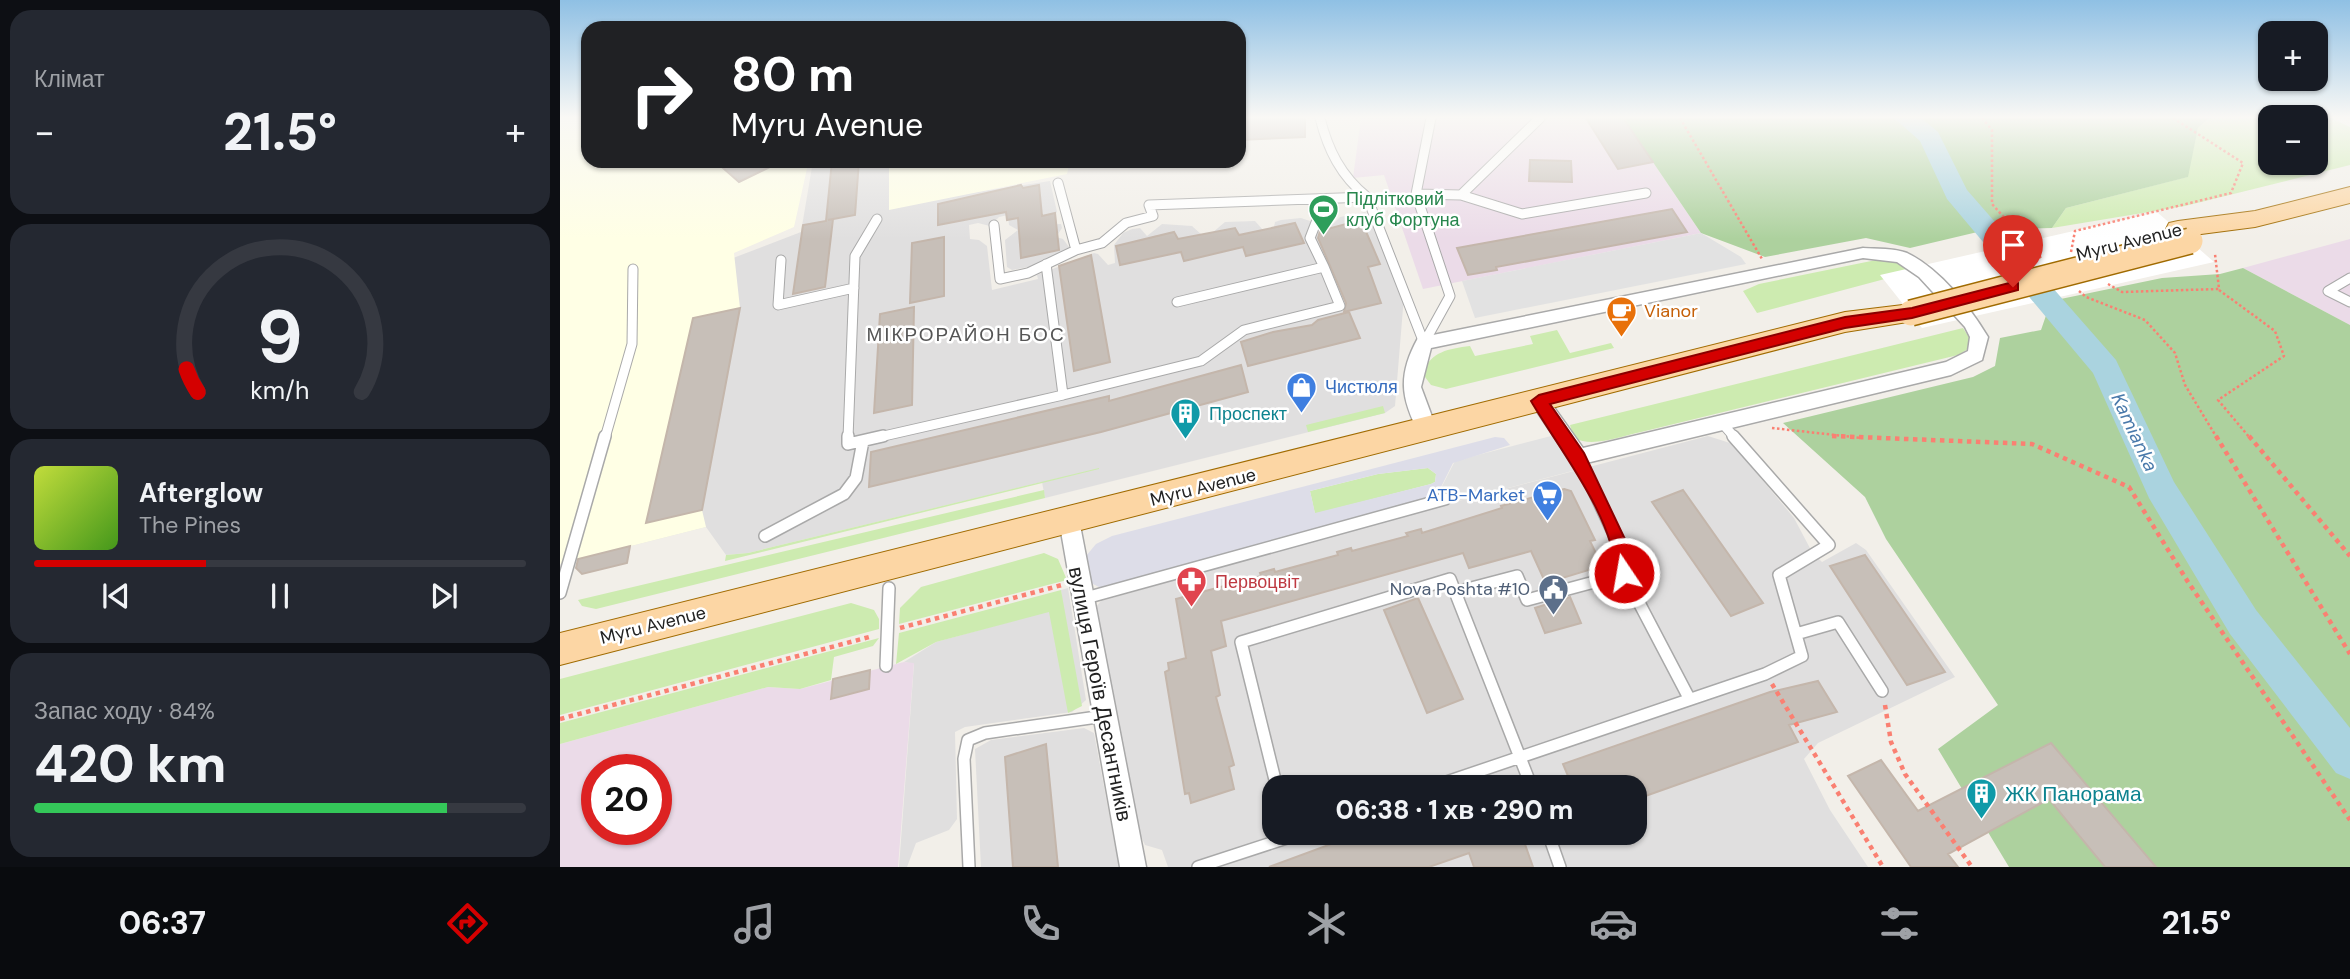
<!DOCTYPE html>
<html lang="uk">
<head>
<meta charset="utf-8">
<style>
	:root { --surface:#171b24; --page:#242831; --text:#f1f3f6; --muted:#9ea1a6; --line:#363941; --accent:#d40000 }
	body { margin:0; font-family:"DM Sans",sans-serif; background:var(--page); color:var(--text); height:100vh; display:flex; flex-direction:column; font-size:26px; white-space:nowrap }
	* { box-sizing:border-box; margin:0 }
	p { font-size:23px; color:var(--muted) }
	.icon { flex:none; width:38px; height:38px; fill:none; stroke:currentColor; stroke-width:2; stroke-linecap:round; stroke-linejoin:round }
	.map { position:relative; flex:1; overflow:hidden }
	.panel { display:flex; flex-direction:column; gap:10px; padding:10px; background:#0d0f14; width:560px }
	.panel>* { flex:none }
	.top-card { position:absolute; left:21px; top:21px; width:665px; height:147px; border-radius:21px; box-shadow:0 2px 5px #0004; background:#202124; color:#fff; overflow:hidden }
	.fabs { position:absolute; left:1698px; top:21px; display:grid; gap:14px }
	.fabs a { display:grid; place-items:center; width:70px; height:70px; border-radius:14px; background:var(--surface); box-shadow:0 2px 5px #0004; font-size:35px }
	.speed { position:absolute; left:21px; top:754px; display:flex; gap:14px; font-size:35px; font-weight:700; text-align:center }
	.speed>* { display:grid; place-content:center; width:91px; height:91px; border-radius:50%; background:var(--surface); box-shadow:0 2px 5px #0004; line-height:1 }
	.speed .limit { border:10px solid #d22; background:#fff; color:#111 }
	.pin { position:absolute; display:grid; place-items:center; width:60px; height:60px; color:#fff; margin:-72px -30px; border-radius:50% 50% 50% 0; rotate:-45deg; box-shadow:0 0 7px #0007 }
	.pin .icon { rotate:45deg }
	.me { position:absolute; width:77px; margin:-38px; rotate:348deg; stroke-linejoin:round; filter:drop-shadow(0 0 5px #0008) }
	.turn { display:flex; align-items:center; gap:24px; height:147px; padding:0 35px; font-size:32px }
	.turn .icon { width:91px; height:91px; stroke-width:2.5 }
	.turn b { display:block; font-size:49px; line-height:60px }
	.big { font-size:52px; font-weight:800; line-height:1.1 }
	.panel .tile { flex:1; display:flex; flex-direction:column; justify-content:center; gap:10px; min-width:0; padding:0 24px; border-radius:21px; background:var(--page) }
	.panel .dial { align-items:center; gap:0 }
	.dial svg { height:182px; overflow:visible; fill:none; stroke:var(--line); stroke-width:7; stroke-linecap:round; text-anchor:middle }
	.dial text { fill:var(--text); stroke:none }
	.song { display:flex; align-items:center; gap:21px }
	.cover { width:84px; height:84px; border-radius:10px; background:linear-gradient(135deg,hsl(70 70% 55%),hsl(100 70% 35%)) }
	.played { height:7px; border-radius:4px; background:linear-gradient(90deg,var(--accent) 35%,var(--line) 35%) }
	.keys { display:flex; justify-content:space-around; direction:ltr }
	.heat { display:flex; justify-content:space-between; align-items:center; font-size:38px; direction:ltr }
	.charge { height:10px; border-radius:5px; background:linear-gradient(90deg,#34c759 84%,var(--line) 0) }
	.trip { position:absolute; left:702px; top:775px; width:385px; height:70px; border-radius:21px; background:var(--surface); box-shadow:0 2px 5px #0004; font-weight:800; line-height:70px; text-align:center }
	.tabs { display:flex; height:112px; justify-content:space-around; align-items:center; background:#090b0e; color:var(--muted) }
	.tabs .icon { width:49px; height:49px }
	.tabs .active { color:var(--accent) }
	.tabs b { font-size:32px; color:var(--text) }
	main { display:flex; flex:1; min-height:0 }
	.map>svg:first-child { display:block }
	.residential { fill:#e0dfdf; fill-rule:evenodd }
	.industrial { fill:#ebdbe8; fill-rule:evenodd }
	.education { fill:#ffffe5 }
	.grass { fill:#cdebb0 }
	.forest { fill:#add19e }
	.parking { fill:#e2e2e2 }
	.plaza { fill:#dddde8; fill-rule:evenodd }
	.pier { fill:#fff }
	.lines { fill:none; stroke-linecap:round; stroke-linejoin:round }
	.river { fill:#aad3df; fill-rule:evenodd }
	.building { fill:#c7bfb8; stroke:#c4b6ab; stroke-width:2 }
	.service-far1-casing { stroke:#a9a9a9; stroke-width:11 }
	.service-casing { stroke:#a9a9a9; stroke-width:14 }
	.minor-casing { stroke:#a9a9a9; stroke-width:3 }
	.primary-casing { stroke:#a06b00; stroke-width:2 }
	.path-far1 { stroke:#fa8072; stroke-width:2.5; stroke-dasharray:2.5 2.5; stroke-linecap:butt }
	.path { stroke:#fa8072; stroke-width:4.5; stroke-dasharray:4.5 4.5; stroke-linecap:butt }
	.service-far1 { stroke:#fff; stroke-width:9 }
	.service { stroke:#fff; stroke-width:11 }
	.minor { fill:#fff; fill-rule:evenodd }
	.primary { fill:#fcd6a4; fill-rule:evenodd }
	.primary-bridge-casing { stroke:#a06b00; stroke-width:28; stroke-linecap:butt }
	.primary-bridge { stroke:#fcd6a4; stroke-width:25 }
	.route { fill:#d40000; stroke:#8a0000; stroke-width:2 }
	.labels { text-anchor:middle; stroke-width:5; stroke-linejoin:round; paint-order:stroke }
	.leisure-label { font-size:18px; fill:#27864d; stroke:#fff; text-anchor:start }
	.street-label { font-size:18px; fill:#222; stroke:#fff }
	.food-label { font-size:18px; fill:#c56008; stroke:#fff; text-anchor:start }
	.shop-label { font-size:18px; fill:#366cbe; stroke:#fff; text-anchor:start }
	.culture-label { font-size:18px; fill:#0d838f; stroke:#fff; text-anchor:start }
	.health-label { font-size:18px; fill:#be3a42; stroke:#fff; text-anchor:start }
	.service-label { font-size:18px; fill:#4e5e75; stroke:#fff; text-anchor:end }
	.neighbourhood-label { font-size:19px; letter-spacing:2px; fill:#555; stroke:#fff }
	.water-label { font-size:19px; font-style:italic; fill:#4a7aab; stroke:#fff }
	.near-street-label { font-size:21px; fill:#222; stroke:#fff }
	.near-culture-label { font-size:21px; fill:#0d838f; stroke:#fff; text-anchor:start }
</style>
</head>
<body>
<main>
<section class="panel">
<div class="tile"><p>Клімат</p>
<div class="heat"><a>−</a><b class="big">21.5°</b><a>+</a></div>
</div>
<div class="tile dial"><svg viewBox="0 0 100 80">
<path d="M14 69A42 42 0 1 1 86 69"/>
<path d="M14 69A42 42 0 0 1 9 59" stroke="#d40000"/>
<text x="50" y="56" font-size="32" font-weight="700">9</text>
<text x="50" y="72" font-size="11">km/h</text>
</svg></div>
<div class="tile">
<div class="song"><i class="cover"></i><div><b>Afterglow</b><p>The Pines</p></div></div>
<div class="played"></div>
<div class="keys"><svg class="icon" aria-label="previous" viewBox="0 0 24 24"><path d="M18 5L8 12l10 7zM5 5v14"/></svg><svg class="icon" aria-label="pause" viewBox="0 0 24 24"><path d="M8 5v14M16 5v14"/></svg><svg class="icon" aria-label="next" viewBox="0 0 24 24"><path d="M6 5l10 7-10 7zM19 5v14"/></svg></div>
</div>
<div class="tile"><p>Запас ходу · 84%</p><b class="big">420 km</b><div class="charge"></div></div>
</section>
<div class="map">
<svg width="1790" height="867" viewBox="0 0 1790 867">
	<rect width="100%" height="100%" fill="#f2efe9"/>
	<path class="residential" d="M253 161H327L398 195 490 181 497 212 484 225 501 224 502 228 496 237 503 239 509 247 495 262 452 270 447 267 445 240 458 230 449 225 448 215 439 217 430 226 418 223 409 225 410 239 419 240 427 246 432 290 478 279 477 275 534 253 538 254 548 265 555 263 554 245 563 233 572 229 580 228 587 236 602 224 632 226 642 235 652 233 665 222 695 221 703 230 714 227 715 222 721 220 741 218 750 221 754 230 771 226 780 217 805 212 814 220 844 296 835 406 825 413 485 498 482 482 188 553 166 555 146 527 0 564 168 260 241 232Z
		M1148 436 1170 443 1180 453 1234 518 1252 552 1262 562 1296 543 1306 550 1395 677 1258 743 1244 759 1270 810 1308 867H608L602 850 585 845 580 834 535 608 541 601 891 503ZM714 788H1074V833H714Z
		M508 588 526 700 512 712 405 727 395 732 397 819 389 830 356 843 347 867H339L354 664 344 662 376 642 503 607 501 590Z
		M524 728 534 733 559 867H421L415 749 431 740Z"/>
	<path class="industrial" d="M801 118H1063L1141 233 863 289 824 175 793 178Z
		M1790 239V325L1683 268Z
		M344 662 354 663 338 867H0V744L208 687 240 689ZM37 770H96V830H37Z"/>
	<path class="education" d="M0 118H28V161H261L248 164 234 227 174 253 180 308 142 510 146 527 0 564Z
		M329 161H510L507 174 329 210Z"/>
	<path class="grass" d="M1649 118H1710V163H1755V118H1771L1790 127V165L1625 206 1492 228 1506 208 1627 177 1638 128Z
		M1321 259 1337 262 1351 272 1197 313 1183 291 1199 284Z
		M1403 328 1410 339 1408 349 1398 355 1081 432C1061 436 1033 448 1014 438L1010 425Z
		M997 330 1010 353 1051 343 1054 348 886 389 871 385 862 373C872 351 888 349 910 346L915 356 973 344 970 336Z
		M823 406 825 413 748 432 746 425Z
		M539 468V469L165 561 166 555 188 553Z
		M868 468 876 474 875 482 871 484 755 514 750 491 818 474Z
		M484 490 485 498 36 609 22 606 18 600Z
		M484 553 498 559 507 580 339 624 340 608 361 587Z
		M501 590 522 706 508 713 489 612 376 642 336 664 339 633Z
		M291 603 314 610 319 619V629L0 715V679Z
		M319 638 313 646 274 657 271 680 240 689 208 687 0 744V723Z"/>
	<path class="forest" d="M1063 118H1649L1638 128 1628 177 1506 208 1492 228 1426 230 1350 248 1306 238 1205 257 1141 233Z
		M1683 268 1790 325V867H1449L1378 749 1438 705 1326 539 1305 497 1223 423 1413 377 1435 366 1440 338 1481 330 1491 301 1602 278 1660 274Z"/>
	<path class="parking" d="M1141 233 1181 257 1186 264 915 318 902 281Z
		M995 435 1016 470 891 503 878 494 895 461Z"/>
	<path class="plaza" d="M935 437 944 438 950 445 893 463 876 497 541 588 531 583 526 556 536 544 552 536ZM868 468 876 474 875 482 871 484 755 513 750 491 818 474Z"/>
	<path class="pier" d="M1597 212 1654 262 1362 328 1320 275Z"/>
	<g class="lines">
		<path class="river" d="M1334 118H1361L1378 132 1407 190 1556 360 1614 482 1696 610 1790 728V779L1776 773 1670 634 1589 498 1533 373 1387 199 1360 141Z"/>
	</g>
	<path class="building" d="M679 118H745V137L679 140Z
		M1026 118H1063L1093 162 1058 169Z
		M970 160 1011 161 1012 182 969 181Z
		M155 161H222L179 182Z
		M272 161H299L295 215 268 220 273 219 265 287 233 294 243 225 266 221Z
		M461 185 463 188 479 185 482 216 495 213 499 250 461 258 458 218 447 220 446 212 378 225V204Z
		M1112 209 1127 232 936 267 937 270 908 275 897 248Z
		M801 220 820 264 808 267 821 303 784 312 786 303 758 238 760 231Z
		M735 223 744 243 686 256 683 247 624 261 621 252 560 265 556 246 614 232 618 239 675 228 679 235Z
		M384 237V296L350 303 352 243Z
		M531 255 550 362 514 371 499 266Z
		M354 307 352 405 314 413 320 314Z
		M180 308 142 510 86 523 133 318Z
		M789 312 800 338 688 366 681 342 713 332 752 325 758 320Z
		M681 365 688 392 541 432 309 487 311 452 549 396V401Z
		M1004 489 1011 491 1035 540 1030 541 1042 566 1002 578 1004 582 987 586 971 551 909 568 903 553 661 621 666 646 651 651 660 695 656 697 674 765 669 767 674 789 631 803 629 793 625 794 605 672 609 670 608 663 626 658 616 599 701 576 700 573 714 569 715 572 778 555 777 552 791 548 792 551 848 536 846 533 861 529 862 533 891 524 942 508 941 506Z
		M1123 490 1203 603 1171 616 1092 502Z
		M70 546 67 563 22 574 16 568 18 559Z
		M1305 555 1385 672 1347 685 1270 566Z
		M1010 597 1021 623 985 633 975 608Z
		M858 598 903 699 867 713 824 610Z
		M310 670 309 689 271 699 273 679Z
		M1258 681 1277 712 1229 725 1238 742 1074 800V788H1013L1003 764 1210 692Z
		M1491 743 1596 867H1545L1489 799 1388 854 1398 867H1351L1288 776 1321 760 1358 811Z
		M486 744 498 867H453L445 757Z
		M801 833H898L901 840 922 833H961L973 867H914L909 853 869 867H709Z"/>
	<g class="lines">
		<defs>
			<path id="service-far1" d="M760 118C768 150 781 176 807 197L864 343
				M498 183 516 250 542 243 566 223 593 216 589 205 807 197
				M856 194 901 195 962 214 1086 193
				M901 195 980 118
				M434 225 440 279 468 273 516 250
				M221 260 218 305 294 288
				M486 264 503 395 641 361 684 330 780 306 764 267 617 302
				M764 267 750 238 765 199
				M1790 278 1768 291 1790 302
				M864 343 890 296 856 194 871 118
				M1162 423 1175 438
				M45 438 72 344 73 269
				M288 438 295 256 317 219
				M315 438 503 395"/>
			<path id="service" d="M288 436V444L323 436
				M1018 457 1064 556V574L1129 698
				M205 536 284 494 296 478 303 441
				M896 592 957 576 967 600 1064 574
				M0 593 45 436
				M522 599 885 499
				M1236 634 1278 622 1322 691
				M326 666 329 588
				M717 788 681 642 890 579 972 788
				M869 788 1205 674 1242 656 1219 575 1269 545 1173 436
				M988 833 1000 867
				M409 867 404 759 408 740 425 733 544 716
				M638 867 742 833"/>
			<path id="minor" d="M1303 248C1316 249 1335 248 1347 253 1380 269 1410 307 1428 337L1422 360 1391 375 1018 465 1011 462 970 401 972 396H986L1023 448 1386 362 1408 351 1410 337 1405 327 1359 277 1337 262 1303 258 871 348 861 387 877 430 874 435H860C841 399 837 376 858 338Z
				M509 511 516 514 519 520 586 867H560L499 520 502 514Z"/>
			<path id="primary" d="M1790 187V203L1695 227 1618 237 1609 235 1606 229 1609 223 1618 221 1695 211Z
				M1351 304 1360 306 1364 313 1360 320 1285 332 0 665V633L1285 312Z"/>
		</defs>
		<use href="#service-far1" class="service-far1-casing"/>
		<use href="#service" class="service-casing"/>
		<use href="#minor" class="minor-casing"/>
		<use href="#primary" class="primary-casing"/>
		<path class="path-far1" d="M1120 118 1202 259
			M1422 118 1432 130V204L1481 258
			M1511 252 1515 231 1671 193 1683 163 1613 118
			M1548 284 1562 292 1659 289 1655 254
			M1659 290 1715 331 1724 356 1658 400 1690 438
			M1519 291 1526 297 1585 320 1615 353 1625 385 1657 438
			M1212 428 1302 438"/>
		<path class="path" d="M1272 436 1472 444 1569 487 1628 582 1790 820
			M1656 436 1790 654
			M1689 436 1790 556
			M340 628 502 585
			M1212 684 1323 867
			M1325 705 1331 742 1345 774 1412 867
			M0 719 313 636"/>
		<use href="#service-far1" class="service-far1"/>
		<use href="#service" class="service"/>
		<use href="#minor" class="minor"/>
		<use href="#primary" class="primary"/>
		<defs>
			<path id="primary-bridge" d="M1351 313 1630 241"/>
		</defs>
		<use href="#primary-bridge" class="primary-bridge-casing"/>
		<use href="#primary-bridge" class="primary-bridge"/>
	</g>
	<linearGradient id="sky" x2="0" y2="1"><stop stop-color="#8fc0e4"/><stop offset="0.49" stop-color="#f9f8f5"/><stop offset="1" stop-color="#f9f8f5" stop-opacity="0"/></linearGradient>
	<rect width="1790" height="239" fill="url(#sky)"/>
	<path class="route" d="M1453 282 1458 283V290L1352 318 1285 328 990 404 1024 453 1073 556V573L1064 581 1055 573C1056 520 997 446 971 401L979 395 1285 317 1352 308Z"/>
	<defs>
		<symbol id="stadium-pin" viewBox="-11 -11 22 30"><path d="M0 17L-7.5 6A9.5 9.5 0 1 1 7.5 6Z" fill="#2e9e5b" stroke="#fff"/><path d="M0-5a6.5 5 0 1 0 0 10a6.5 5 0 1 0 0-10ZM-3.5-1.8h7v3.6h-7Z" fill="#fff"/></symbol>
		<symbol id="cafe-pin" viewBox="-11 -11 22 30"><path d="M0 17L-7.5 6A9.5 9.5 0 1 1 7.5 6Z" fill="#e8710a" stroke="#fff"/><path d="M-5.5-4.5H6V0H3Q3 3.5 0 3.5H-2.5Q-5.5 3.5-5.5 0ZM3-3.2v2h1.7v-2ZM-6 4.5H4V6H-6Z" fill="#fff"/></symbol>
		<symbol id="shop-pin" viewBox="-11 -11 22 30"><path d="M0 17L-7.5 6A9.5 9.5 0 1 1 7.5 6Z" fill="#3f7fe0" stroke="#fff"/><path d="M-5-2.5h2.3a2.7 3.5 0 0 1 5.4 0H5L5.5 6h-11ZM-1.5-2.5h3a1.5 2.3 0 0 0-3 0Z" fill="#fff"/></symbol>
		<symbol id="building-pin" viewBox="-11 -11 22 30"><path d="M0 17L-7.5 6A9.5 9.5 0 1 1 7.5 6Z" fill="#0f9aa8" stroke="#fff"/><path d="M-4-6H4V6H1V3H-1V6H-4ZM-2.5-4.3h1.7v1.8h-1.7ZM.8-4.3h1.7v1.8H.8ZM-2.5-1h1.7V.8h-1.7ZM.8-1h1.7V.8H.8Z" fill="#fff"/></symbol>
		<symbol id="supermarket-pin" viewBox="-11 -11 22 30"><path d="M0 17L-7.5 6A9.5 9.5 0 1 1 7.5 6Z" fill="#3f7fe0" stroke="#fff"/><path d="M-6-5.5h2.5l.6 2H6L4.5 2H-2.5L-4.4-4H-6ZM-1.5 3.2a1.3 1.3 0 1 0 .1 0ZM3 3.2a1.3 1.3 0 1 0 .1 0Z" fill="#fff"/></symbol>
		<symbol id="pharmacy-pin" viewBox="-11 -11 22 30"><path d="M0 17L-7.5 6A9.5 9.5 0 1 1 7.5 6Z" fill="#e0444e" stroke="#fff"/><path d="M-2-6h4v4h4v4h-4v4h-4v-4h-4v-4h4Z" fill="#fff"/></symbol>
		<symbol id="civic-pin" viewBox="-11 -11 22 30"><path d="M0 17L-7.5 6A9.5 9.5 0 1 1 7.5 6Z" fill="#5c6f8a" stroke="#fff"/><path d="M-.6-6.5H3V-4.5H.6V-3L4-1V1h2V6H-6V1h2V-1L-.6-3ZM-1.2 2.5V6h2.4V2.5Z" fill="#fff"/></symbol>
	</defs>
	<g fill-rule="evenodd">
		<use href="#stadium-pin" x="746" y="192" width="35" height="47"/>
		<use href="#cafe-pin" x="1044" y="294" width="35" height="47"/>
		<use href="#shop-pin" x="724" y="370" width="35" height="47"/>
		<use href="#building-pin" x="608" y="396" width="35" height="47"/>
		<use href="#supermarket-pin" x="970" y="478" width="35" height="47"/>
		<use href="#pharmacy-pin" x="614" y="564" width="35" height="47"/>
		<use href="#civic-pin" x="976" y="572" width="35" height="47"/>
		<use href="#building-pin" x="1404" y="776" width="35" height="47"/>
	</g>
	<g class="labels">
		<g class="leisure-label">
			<text x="786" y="205">Підлітковий<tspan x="786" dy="21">клуб Фортуна</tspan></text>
		</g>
		<g class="street-label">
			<text transform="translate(1569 242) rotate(-14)" y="6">Myru Avenue</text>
			<text transform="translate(643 487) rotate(-14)" y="6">Myru Avenue</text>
			<text transform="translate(93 625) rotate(-14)" y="6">Myru Avenue</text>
		</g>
		<g class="food-label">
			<text x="1084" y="317">Vianor</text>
		</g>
		<g class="shop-label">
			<text x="765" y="393">Чистюля</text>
			<text x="965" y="501" text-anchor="end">ATB-Market</text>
		</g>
		<g class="culture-label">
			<text x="649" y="420">Проспект</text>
		</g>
		<g class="health-label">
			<text x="655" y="588">Первоцвіт</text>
		</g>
		<g class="service-label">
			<text x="970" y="595">Nova Poshta #10</text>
		</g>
		<g class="neighbourhood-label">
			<text x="406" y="341">МІКРОРАЙОН БОС</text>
		</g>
		<g class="water-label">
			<text transform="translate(1575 432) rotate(65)" y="7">Kamianka</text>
		</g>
		<g class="near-street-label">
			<text transform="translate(540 694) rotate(79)" y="7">вулиця Героїв Десантників</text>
		</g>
		<g class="near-culture-label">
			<text x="1445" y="801">ЖК Панорама</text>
		</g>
	</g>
</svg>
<div class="fabs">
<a>+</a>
<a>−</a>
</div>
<div class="speed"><div class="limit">20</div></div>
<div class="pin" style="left:1453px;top:287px;background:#d93025"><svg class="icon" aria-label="arrive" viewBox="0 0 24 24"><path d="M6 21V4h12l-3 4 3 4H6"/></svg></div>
<svg class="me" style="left:1064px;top:573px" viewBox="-20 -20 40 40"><circle r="17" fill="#d40000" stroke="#fff" stroke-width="3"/><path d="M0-11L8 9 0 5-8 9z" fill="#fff"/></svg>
<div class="trip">06:38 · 1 хв · 290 m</div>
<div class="top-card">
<div class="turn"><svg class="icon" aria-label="right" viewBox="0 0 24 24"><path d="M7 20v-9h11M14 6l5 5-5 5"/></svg><div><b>80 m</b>Myru Avenue</div></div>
</div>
</div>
</main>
<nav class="tabs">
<b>06:37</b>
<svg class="icon active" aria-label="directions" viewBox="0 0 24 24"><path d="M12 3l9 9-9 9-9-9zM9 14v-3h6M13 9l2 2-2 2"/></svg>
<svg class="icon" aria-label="music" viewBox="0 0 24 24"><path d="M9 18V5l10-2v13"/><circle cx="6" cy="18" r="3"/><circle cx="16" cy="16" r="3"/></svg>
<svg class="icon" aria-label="phone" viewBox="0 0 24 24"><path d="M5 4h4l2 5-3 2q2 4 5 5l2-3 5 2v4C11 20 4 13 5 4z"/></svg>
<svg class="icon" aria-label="climate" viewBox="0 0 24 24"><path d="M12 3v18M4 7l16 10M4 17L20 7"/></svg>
<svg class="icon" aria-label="car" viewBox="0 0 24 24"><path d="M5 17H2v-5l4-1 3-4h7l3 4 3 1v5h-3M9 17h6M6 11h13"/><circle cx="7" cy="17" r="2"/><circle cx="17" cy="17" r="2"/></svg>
<svg class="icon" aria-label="filters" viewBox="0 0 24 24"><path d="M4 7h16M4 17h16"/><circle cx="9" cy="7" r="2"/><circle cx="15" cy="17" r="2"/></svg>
<b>21.5°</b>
</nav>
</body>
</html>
